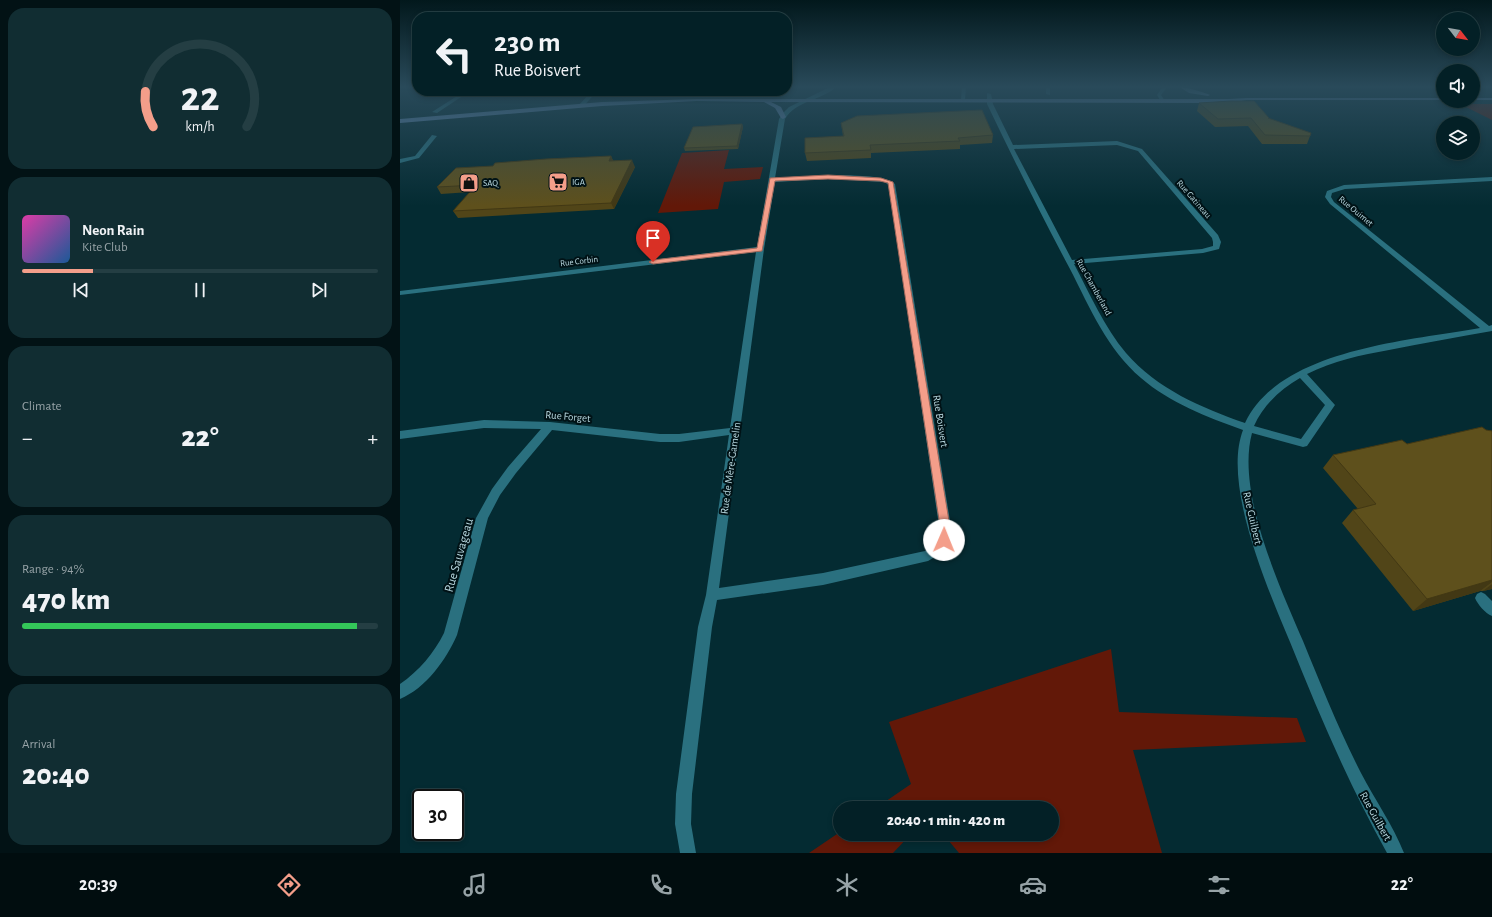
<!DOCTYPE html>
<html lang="en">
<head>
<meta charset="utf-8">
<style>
	:root { --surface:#032026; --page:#112d32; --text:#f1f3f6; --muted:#97a3a7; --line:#243e43; --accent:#f49e8a }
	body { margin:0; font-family:"Alegreya Sans",sans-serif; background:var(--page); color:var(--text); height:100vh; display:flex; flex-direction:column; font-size:15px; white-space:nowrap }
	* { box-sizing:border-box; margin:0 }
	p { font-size:13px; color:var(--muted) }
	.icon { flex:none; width:22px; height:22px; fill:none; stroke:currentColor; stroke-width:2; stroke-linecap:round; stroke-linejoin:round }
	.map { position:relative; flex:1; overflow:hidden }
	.details { display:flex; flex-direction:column; gap:8px; padding:8px; background:#021215; width:400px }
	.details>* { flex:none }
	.top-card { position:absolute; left:12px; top:12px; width:380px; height:84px; border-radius:16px; box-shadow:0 2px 6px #0003,0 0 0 1px var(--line); background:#032026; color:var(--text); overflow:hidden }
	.needle { width:26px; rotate:121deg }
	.buttons { position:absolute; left:1036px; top:12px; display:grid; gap:8px }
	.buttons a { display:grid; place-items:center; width:44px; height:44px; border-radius:50%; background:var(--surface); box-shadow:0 2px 6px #0003,0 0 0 1px var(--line); font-size:20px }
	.speed { position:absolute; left:12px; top:789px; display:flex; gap:8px; font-size:20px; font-weight:700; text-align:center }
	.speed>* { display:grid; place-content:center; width:52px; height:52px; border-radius:50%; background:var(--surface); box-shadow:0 2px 6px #0003,0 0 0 1px var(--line); line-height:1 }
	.speed .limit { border:2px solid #111; border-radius:6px; background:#fff; color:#111 }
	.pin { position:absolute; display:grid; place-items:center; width:34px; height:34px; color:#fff; margin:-41px -17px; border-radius:50% 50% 50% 0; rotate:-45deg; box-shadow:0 0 4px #0007 }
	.pin .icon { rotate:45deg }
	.me { position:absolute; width:44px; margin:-22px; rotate:1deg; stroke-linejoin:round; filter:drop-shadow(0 0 3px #0008) }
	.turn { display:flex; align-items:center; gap:14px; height:84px; padding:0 16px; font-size:18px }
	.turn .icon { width:52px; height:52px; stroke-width:2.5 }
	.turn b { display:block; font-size:28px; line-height:34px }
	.big { font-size:30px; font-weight:800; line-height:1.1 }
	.details .widget { flex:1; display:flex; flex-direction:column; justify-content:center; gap:6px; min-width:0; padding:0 14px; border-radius:16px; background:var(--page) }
	.details .dial { align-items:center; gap:0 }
	.dial svg { height:104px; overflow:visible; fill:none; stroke:var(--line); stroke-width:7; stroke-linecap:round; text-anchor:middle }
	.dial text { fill:var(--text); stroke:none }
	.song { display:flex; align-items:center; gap:12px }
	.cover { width:48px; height:48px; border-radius:6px; background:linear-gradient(135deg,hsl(320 70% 55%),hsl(210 70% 35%)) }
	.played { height:4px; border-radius:2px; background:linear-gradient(90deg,var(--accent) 20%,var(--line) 20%) }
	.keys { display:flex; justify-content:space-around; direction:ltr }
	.heat { display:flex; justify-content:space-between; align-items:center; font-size:22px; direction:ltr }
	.charge { height:6px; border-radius:3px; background:linear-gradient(90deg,#34c759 94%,var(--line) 0) }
	.trip { position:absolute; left:433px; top:801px; width:226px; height:40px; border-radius:20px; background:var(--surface); box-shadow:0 2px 6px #0003,0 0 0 1px var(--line); font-weight:800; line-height:40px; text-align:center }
	.menu { display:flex; height:64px; justify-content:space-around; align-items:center; background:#010d0f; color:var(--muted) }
	.menu .icon { width:28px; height:28px }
	.menu .selected { color:var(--accent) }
	.menu b { font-size:18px; color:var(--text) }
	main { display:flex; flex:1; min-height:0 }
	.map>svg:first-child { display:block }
	.green { fill:#621808 }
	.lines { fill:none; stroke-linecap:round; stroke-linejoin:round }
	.minor { fill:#2a707f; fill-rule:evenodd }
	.major { fill:#668bb7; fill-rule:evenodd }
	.wall { fill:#514518 }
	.shaded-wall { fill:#423814 }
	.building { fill:#5e501c; stroke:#423814 }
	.route { fill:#f49e8a; stroke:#9f675a }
	.labels { text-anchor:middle; stroke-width:4; stroke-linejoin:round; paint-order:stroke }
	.far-poi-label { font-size:9px; fill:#b9d9e1; stroke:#001216; text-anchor:start }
	.far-street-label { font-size:9px; fill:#b9d9e1; stroke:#001216 }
	.street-label { font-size:11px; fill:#b9d9e1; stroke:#001216 }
	.near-street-label { font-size:13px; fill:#b9d9e1; stroke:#001216 }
</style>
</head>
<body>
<main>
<section class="details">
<div class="widget dial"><svg viewBox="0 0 100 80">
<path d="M14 69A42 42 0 1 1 86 69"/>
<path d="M14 69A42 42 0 0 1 8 42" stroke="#f49e8a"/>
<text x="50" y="56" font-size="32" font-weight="700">22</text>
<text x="50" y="72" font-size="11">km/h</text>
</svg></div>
<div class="widget">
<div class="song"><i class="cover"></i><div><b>Neon Rain</b><p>Kite Club</p></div></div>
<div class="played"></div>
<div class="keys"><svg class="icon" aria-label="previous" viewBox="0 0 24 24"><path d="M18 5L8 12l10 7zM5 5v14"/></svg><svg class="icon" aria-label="pause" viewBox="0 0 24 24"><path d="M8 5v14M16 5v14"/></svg><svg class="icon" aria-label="next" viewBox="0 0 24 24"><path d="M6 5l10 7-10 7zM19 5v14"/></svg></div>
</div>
<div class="widget"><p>Climate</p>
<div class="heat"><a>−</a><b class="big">22°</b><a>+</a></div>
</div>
<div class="widget"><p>Range · 94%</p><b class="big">470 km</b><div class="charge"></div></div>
<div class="widget"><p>Arrival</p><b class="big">20:40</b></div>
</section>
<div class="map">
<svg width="1092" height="853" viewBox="0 0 1092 853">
	<rect width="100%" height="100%" fill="#042b32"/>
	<path class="green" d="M1060 104H1092V120Z
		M329 150 324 169 363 167 360 179 324 182 318 209 258 213 282 153Z
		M711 649 719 712 897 718 906 742 733 750 762 853H559L543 834H652V808H476L511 784 489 722Z
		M440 832V834H511L493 853H409Z"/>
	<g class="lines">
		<path class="minor" d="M432 86H437C422 101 396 100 385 119L375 178C398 177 480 170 495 184L552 533 545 551 528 561 423 585 317 600 312 627 292 794 291 824 296 853H280L275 824 276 794 298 627 306 595 329 435 279 442H260L152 430 116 473 100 495 88 518 57 635C46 660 26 688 0 699V684C19 671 34 653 44 633L76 518 92 489 108 467 141 429 84 428 0 439V431L84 420 150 422 260 434H279L330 428 356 252 0 295V291L357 247 379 119 384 112 389 107ZM428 179 484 182 489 185 540 533 536 544 525 551 423 573 319 588 364 249 375 182Z
			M562 86H566L565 100 563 101 561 100Z
			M646 86H650V95L646 94Z
			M763 86H768L761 95 765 101 762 103 757 95Z
			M65 91H70L37 113 32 112Z
			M192 91H197L183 107H179V105Z
			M587 93 591 94 593 104 613 145 717 141 742 149 818 235 821 242 819 249 803 253 674 264C690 294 704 327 726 353 757 389 802 408 845 423 880 349 1008 341 1080 328L930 204 925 197 927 191 944 185 1092 177V181L945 189 932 193 931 197 934 202 1089 326 1092 325V331C1058 337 1023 343 989 350 961 355 933 361 907 374L935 405 907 446 903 447 852 433C836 492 879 585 903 641 921 685 939 730 961 773 975 800 993 825 1004 853H987C949 785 919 714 890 642 868 589 822 485 843 430 807 417 770 403 741 378 707 349 690 308 670 269 641 215 614 160 587 104ZM717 145 738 151 812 238 813 242V246L802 249 672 260 614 149ZM900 378 925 405 901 439 854 426C863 405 881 389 900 378Z
			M32 135 37 136 19 158 0 163V159L15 156Z
			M1081 592 1085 594 1092 601V616C1085 613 1078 605 1075 598L1077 594Z"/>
		<path class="major" d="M778 86C781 86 807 93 810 95L808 96 789 93Z
			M847 98H1043V100H847L829 103 371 102 381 107 386 117 383 119 381 118 375 108 364 102 297 101 202 106 0 123V119L202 102 297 99H829Z
			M1073 98H1092V100H1073Z"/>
	</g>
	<path class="wall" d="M799 103 869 119 910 136 907 144H862L848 126 815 127 797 111Z
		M441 123 593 135 592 143 560 145V149L471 153V158L407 161 405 153 443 136Z
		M342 124 343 127 338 149 285 151 284 148Z
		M211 156 213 161 235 167 214 209 58 218 53 211 70 192 41 194 37 187 93 166Z
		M1086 430 1092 431V589L1083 591H1080L1013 611 942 523 953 510 958 509 923 468 933 455 1007 444Z"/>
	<path class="shaded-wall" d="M342 124 343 127 338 149 337 146Z
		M211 156 214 162 209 161Z
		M232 160 235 167 214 209 211 203Z
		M1092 580V582L1080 591 1013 611 1027 599Z
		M1092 584V589L1083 591Z"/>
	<path class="building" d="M831 101H854L869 118H868L911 133 910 136 865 135 851 118 818 119 799 103Z
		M582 110 593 135 558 138 560 141 470 145 471 150 405 153V138L444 136 441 123 457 116Z
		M342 124 337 146 284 148 293 127Z
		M211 156 209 161 232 160 211 203 53 211 76 185 37 187 56 168 93 166 95 163 146 159Z
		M1082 427 1086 430 1092 431V580L1027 599 953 510 976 504 933 455 1002 440 1007 444Z"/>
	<linearGradient id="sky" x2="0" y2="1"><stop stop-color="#02181c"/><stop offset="0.42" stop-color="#294a5a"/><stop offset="1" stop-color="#294a5a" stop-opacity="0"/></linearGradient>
	<rect width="1092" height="206" fill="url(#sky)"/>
	<path class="route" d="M428 175 481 178 493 182 551 533 548 543 544 545 540 543 539 540 541 533 488 183 480 181 428 179 375 181 362 251 253 264 249 262 253 260 357 248 370 178Z"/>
	<defs>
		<symbol id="supermarket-square" viewBox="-11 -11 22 22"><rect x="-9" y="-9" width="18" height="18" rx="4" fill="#f49e8a" stroke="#001216"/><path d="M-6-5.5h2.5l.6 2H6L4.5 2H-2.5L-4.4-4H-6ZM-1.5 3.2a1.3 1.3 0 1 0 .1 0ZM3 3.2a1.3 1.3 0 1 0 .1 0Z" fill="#111"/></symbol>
		<symbol id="shop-square" viewBox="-11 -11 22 22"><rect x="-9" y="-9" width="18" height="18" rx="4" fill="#f49e8a" stroke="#001216"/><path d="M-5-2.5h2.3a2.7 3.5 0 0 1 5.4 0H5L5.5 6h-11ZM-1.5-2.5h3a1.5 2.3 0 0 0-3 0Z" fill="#111"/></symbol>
	</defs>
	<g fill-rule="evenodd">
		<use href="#supermarket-square" x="147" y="171" width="22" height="22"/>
		<use href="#shop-square" x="58" y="172" width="22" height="22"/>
	</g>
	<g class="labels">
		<g class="far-poi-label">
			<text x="172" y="185">IGA</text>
			<text x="83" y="186">SAQ</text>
		</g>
		<g class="far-street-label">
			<text transform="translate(794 199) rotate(49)" y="3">Rue Gatineau</text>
			<text transform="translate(956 211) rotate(40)" y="3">Rue Ouimet</text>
			<text transform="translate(179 261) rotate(-7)" y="3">Rue Corbin</text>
			<text transform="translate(694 287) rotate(61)" y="3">Rue Chamberland</text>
		</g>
		<g class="street-label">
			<text transform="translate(168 416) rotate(5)" y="4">Rue Forget</text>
			<text transform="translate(541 421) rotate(81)" y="4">Rue Boisvert</text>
			<text transform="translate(330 468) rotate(-82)" y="4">Rue de Mère-Gamelin</text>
			<text transform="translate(853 518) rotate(77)" y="4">Rue Guilbert</text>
			<text transform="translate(976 816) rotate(61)" y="4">Rue Guilbert</text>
		</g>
		<g class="near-street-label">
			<text transform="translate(58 555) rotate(-74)" y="5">Rue Sauvageau</text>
		</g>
	</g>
</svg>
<div class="buttons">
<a><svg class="needle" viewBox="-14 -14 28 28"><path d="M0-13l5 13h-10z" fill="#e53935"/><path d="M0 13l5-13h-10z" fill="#97a3a7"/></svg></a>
<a><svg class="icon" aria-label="sound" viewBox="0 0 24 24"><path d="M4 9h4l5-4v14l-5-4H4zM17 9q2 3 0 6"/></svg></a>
<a><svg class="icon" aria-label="layers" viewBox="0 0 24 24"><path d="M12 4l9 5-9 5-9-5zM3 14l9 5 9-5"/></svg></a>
</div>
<div class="speed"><div class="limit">30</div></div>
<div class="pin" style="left:253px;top:262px;background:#d93025"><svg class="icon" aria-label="arrive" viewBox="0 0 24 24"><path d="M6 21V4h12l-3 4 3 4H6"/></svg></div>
<svg class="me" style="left:544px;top:540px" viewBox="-20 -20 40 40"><circle r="19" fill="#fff"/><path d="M0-13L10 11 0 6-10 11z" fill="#f49e8a"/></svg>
<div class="trip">20:40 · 1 min · 420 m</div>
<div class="top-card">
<div class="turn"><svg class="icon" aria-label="left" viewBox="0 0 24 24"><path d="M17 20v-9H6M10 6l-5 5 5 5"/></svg><div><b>230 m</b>Rue Boisvert</div></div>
</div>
</div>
</main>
<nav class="menu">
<b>20:39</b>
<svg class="icon selected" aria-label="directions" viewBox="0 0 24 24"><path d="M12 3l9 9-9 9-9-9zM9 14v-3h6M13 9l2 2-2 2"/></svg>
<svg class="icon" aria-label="music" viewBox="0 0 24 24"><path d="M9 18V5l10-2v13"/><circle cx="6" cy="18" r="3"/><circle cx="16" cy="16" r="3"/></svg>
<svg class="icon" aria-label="phone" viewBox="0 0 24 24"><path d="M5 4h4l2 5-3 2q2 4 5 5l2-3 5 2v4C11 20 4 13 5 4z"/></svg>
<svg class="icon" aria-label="climate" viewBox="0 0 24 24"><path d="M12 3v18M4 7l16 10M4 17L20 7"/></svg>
<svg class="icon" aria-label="car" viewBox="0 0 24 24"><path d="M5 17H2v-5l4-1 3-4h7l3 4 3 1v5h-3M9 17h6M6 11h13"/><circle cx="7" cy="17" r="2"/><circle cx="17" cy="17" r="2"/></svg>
<svg class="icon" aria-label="filters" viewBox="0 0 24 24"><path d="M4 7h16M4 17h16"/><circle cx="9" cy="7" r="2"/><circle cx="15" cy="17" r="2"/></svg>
<b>22°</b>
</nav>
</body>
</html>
